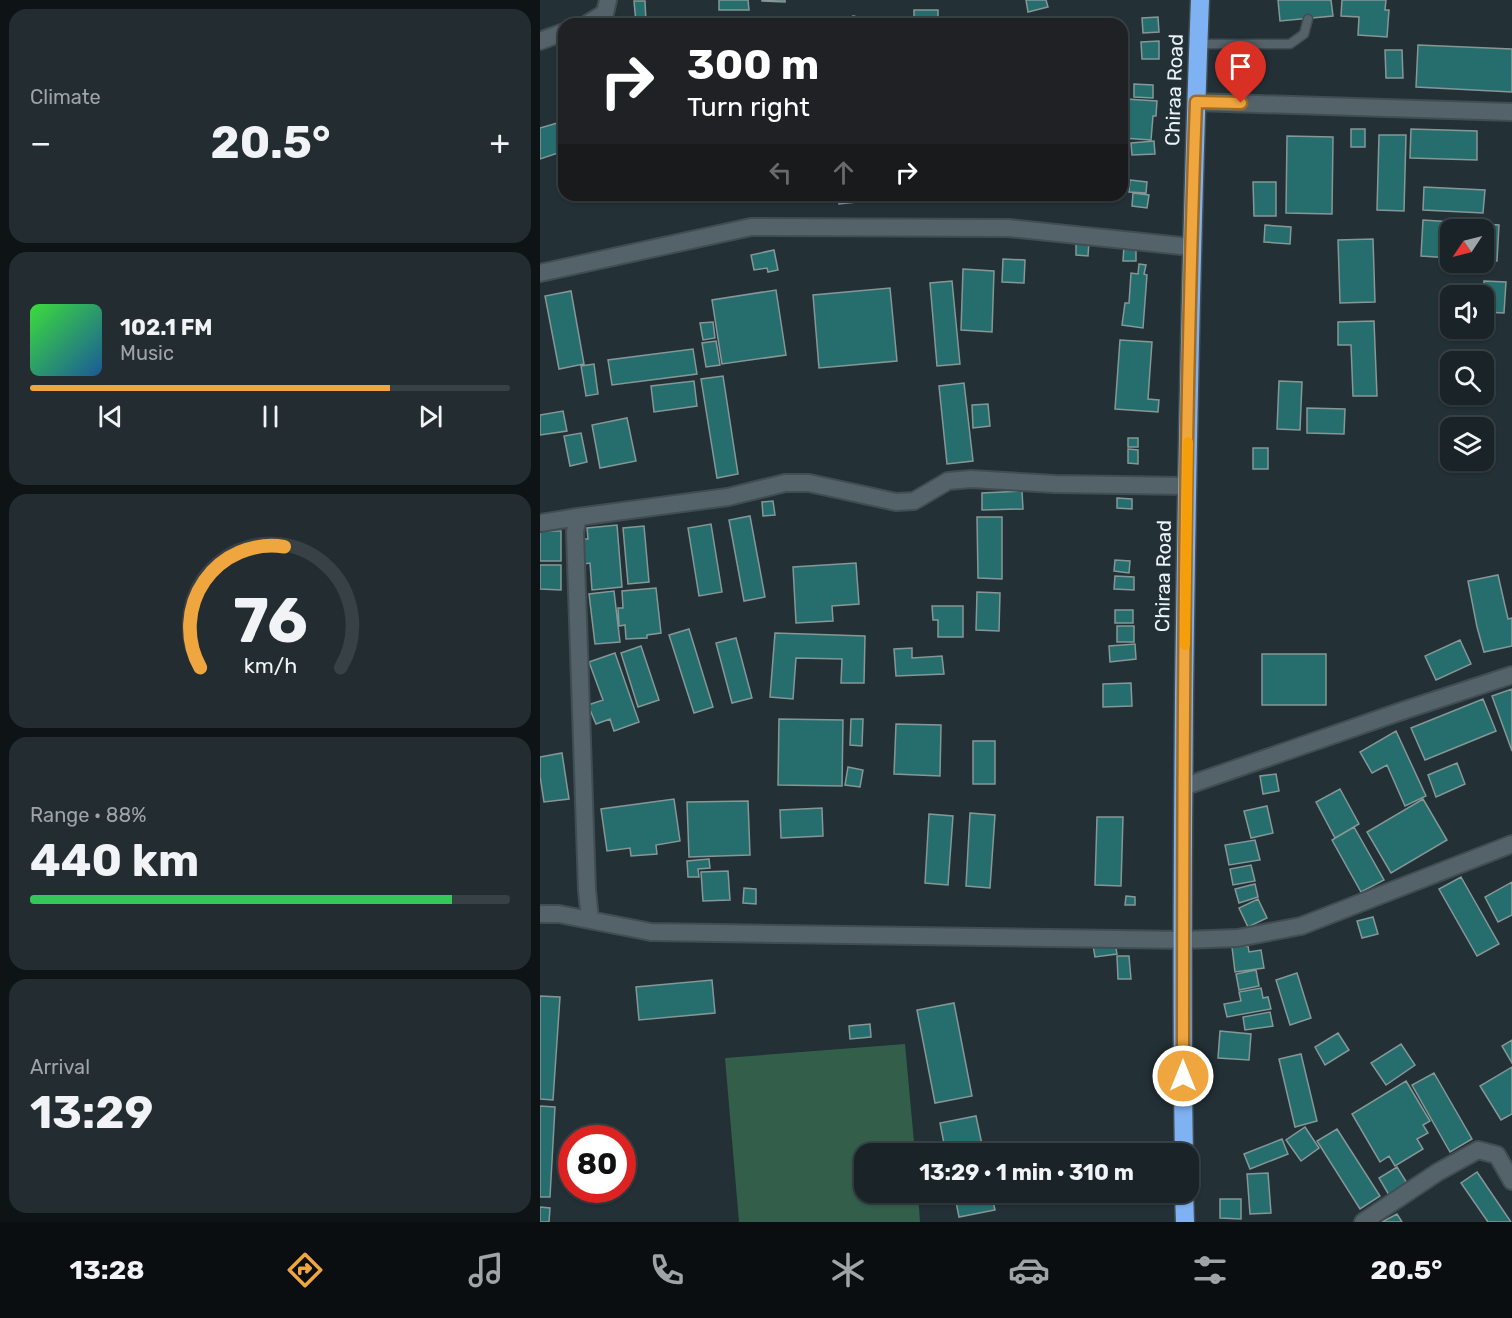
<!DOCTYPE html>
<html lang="en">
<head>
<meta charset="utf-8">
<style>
	:root { --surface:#1a2428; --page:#232c30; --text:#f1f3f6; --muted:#9fa4a8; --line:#384145; --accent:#f0a63e }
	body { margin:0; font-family:Rubik,sans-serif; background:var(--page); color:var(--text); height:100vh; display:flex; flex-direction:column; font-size:22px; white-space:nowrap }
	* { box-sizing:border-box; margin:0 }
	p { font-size:20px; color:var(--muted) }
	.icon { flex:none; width:33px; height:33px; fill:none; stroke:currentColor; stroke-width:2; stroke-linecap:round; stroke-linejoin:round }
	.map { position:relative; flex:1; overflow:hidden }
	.details { display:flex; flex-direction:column; gap:9px; padding:9px; background:#0e1416; width:540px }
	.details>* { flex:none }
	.hud { position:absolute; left:18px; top:18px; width:570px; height:183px; border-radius:18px; box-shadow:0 2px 4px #0004,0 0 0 2px var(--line); background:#202124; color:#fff; overflow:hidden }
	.needle { width:39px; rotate:235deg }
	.controls { position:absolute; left:900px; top:219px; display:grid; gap:12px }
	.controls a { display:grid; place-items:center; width:54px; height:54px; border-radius:12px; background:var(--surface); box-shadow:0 2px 4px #0004,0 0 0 2px var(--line); font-size:30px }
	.speed { position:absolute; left:18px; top:1125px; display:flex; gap:12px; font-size:30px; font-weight:700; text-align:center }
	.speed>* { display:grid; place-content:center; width:78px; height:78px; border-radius:50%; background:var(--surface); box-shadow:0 2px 4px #0004,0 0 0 2px var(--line); line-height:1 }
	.speed .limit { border:9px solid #d22; background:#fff; color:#111 }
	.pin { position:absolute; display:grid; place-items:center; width:51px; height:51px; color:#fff; margin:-62px -26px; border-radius:50% 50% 50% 0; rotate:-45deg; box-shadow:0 0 6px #0007 }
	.pin .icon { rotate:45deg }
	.me { position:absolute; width:66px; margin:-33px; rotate:0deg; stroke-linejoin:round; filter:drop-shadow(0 0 4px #0008) }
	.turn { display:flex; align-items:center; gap:21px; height:126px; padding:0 30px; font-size:27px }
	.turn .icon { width:78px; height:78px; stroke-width:2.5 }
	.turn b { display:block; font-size:42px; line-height:51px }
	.lanes { display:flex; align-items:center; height:57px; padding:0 30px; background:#0003; justify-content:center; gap:30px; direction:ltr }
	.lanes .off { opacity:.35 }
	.big { font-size:45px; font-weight:700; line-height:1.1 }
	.details .card { flex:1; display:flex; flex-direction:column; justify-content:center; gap:9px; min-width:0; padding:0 21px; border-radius:18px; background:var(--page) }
	.details .dial { align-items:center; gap:0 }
	.dial svg { height:156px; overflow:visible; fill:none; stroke:var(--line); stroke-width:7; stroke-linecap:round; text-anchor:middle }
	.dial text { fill:var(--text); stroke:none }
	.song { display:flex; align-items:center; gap:18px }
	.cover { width:72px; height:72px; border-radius:9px; background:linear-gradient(135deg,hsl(120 70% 55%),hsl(210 70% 35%)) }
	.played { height:6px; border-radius:3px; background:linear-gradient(90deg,var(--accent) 75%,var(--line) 75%) }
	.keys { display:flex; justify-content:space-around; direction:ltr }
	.heat { display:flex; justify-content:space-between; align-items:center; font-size:33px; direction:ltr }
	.charge { height:9px; border-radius:4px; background:linear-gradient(90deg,#34c759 88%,var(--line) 0) }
	.trip { position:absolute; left:314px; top:1143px; width:345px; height:60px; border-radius:18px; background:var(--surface); box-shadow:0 2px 4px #0004,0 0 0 2px var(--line); font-weight:700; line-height:60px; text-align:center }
	.menu { display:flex; height:96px; justify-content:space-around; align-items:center; background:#0a0e10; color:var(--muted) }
	.menu .icon { width:42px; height:42px }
	.menu .on { color:var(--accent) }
	.menu b { font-size:27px; color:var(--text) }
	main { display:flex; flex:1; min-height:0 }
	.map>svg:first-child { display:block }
	.pitch { fill:#335e4a }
	.building { fill:#266e6d; stroke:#859796; stroke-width:1.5 }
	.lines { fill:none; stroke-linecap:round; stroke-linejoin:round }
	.lane-casing { stroke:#414d52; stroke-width:11 }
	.street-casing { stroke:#414d52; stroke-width:20 }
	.highway-casing { stroke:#414d52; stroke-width:21 }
	.lane { stroke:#546369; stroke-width:8 }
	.street { stroke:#546369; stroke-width:16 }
	.highway { stroke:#7fb2f2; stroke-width:18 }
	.route-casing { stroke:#9c6c28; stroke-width:15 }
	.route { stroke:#f0a63e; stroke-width:10 }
	.slow { stroke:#f59e0b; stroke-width:10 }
	.labels { text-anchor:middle; stroke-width:6; stroke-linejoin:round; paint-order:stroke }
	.street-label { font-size:20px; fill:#ebf4f8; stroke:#233036 }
</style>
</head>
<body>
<main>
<section class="details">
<div class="card"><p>Climate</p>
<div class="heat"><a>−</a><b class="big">20.5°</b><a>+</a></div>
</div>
<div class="card">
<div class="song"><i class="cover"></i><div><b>102.1 FM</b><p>Music</p></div></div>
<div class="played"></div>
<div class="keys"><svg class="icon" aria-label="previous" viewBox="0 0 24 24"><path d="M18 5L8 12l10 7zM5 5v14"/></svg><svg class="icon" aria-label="pause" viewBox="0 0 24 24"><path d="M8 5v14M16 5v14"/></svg><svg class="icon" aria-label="next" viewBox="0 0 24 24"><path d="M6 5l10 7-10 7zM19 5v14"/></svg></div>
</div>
<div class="card dial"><svg viewBox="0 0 100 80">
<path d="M14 69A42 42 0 1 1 86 69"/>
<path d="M14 69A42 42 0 0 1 57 7" stroke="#f0a63e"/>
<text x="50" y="56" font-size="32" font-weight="700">76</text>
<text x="50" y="72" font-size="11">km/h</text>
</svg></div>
<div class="card"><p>Range · 88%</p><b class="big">440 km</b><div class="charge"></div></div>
<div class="card"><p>Arrival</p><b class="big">13:29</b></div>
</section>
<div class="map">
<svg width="972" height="1222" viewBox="0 0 972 1222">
	<rect width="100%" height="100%" fill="#233036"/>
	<path class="pitch" d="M365 1044 375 1153 324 1154V1192L378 1193 380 1222H199L185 1058Z"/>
	<path class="building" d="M179 0H208L209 10H179Z
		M222 0H245V2L222 1Z
		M486 0H506L508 7 488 12Z
		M738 0H791L793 16 740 21Z
		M802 0H846L845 10H849L847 37 818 35 819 17 801 16Z
		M94 1H105L106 22 96 23Z
		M374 10H398V24H374Z
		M313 16 354 24H312Z
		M618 17 619 32 603 33 602 18Z
		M619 41V59H602L601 42Z
		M878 45 972 49V92L876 87Z
		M845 50H862L863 78H846Z
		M24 52V67H23L20 53Z
		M594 84 613 85V98L594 97Z
		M586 99 617 101 616 116H613L611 140 583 138Z
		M24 121V151L0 159V128Z
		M811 129H825V147H811Z
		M871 129 937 131V160L870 158Z
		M839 135H866L864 211 837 210Z
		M747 136 793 137 792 214 746 213Z
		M614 141 615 154 592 155 591 143Z
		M590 180 607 182 606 193 589 192Z
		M713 182H736V216H714Z
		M884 187 945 190 943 213 883 210Z
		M593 193 609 195 607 208 592 206Z
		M298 195H325L326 201 299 204Z
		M883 220 959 225 957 261 944 260V230H910V258L881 256Z
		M725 225 751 227 750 244 724 242Z
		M833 239 835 302 800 303 798 240Z
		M536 240 549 241 548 256 536 255Z
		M584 246 596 247V261H583Z
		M234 250 238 270 228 272 227 268 214 270 211 255Z
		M463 259 485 260 484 283 462 282Z
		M599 264 606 265 604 274 607 275 603 328 582 325 585 303H589L591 273 598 274Z
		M423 269 454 271 452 332 421 330Z
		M412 281 420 364 397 366 390 283Z
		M944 281 966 282 964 313 944 312Z
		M350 288 357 361 279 368 273 295Z
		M236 290 246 355 182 364 172 300Z
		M31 291 44 364 19 369 5 296Z
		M834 321 837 396H813L811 345H798V322Z
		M173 322 175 338 163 340 160 323Z
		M580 340 612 342 608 399 619 400 618 412 575 409Z
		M176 341 180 365 166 367 162 343Z
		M153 349 157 374 72 385 68 360Z
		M54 364 58 394 46 396 41 366Z
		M183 376 198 474 177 478 161 379Z
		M154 381 157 406 114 412 111 386Z
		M739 381 762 382 760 430 737 429Z
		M424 383 433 461 407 464 399 386Z
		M448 404 450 426 433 428 432 405Z
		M767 408 805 409 804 434 767 433Z
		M23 411 27 431 0 435V415Z
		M87 418 96 461 60 468 52 425Z
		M41 433 47 462 30 466 24 436Z
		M588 438H598V447H588Z
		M713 448H728V469H713Z
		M588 449 598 450V464L588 463Z
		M482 491 483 509 442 510V493Z
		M577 498 592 499V509L577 508Z
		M233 501 235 515 223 516 222 502Z
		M210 516 225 597 204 601 189 520Z
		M437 517H462V579L438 578Z
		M171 524 182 592 159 596 148 528Z
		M77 525 82 587 52 590 50 563 44 564 40 539H48L47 528Z
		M104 526 109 582 88 584 83 528Z
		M0 531H21V561H0Z
		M575 560 590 561 589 573 574 571Z
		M316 563 319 604 292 606 293 621 256 623 253 567Z
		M0 565H21V590L0 589Z
		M958 575 968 619 972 618V646L944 652 937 627 928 581Z
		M575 576 594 577V590L574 589Z
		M116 588 121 633 107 635V638L86 639 85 625 79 626 78 608H83L82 591Z
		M74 591 80 642 55 644 49 594Z
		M437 592 460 593 459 631 436 630Z
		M392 606H423V637H398V620H393Z
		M575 610H593V623H575Z
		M577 626H594V642H577Z
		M149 629 173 707 154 713 129 635Z
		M235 633 325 636 324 683H301L302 659 256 658 253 699 230 697Z
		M196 638 212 698 192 703 176 643Z
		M920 640 931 664 896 680 885 656Z
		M595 644 596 659 570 662 569 646Z
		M101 646 119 700 98 707 81 653Z
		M372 648V658L402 656 404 674 356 676 354 649Z
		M75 653 99 722 74 731 70 719 56 724 48 705 63 700 49 662Z
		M722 654H786V705H722Z
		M591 683 592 706 563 707V684Z
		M972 689V751L952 696Z
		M943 699 956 731 885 760 871 728Z
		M239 719 303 720 302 786 238 785Z
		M311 719H323L322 746 310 745Z
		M356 724 401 725 400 776 354 774Z
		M856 731 886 796 865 806 847 765 832 773 820 752Z
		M433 741H455V784H433Z
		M22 753 29 799 4 802 0 776V757Z
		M917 763 925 784 896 797 888 775Z
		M308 767 323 770 320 787 305 785Z
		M736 774 739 791 723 794 720 776Z
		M800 789 819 824 795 838 776 802Z
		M134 799 140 841 116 845 117 854 91 856 90 848 67 851 61 809Z
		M883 799 907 840 851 873 827 832Z
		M208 801 210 855 149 857 147 802Z
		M727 806 733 833 711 838 704 811Z
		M282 808 283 836 241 838 240 810Z
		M430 813 455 815 450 888 426 886Z
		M389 814 413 816 408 885 385 883Z
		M557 817H583L581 886 555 885Z
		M814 827 844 880 821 892 792 840Z
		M715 840 720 860 689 865 685 845Z
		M169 859 170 868 158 869 159 877H148L147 861Z
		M711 865 715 881 693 885 690 869Z
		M188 871 190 900 163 901 161 872Z
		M921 877 959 944 937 956 899 889Z
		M972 882V915L958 922 945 897Z
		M715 884 718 897 699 903 695 889Z
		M204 888 216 889V904L203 903Z
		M586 896 595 897V905H585Z
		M718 899 727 918 708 927 699 908Z
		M833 917 838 934 822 938 817 921Z
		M574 936 577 954 555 957 552 939Z
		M708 946 709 952 721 950 724 968 695 972 692 947Z
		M577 956H589L591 979H578Z
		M716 970 719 986 699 990 696 974Z
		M757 973 771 1018 750 1025 736 980Z
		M172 980 175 1013 99 1020 96 987Z
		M721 988 723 998 728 997 731 1009 687 1017 684 1004 701 1001 699 992Z
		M0 996 20 997 13 1100 0 1099Z
		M414 1003 432 1096 395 1103 377 1010Z
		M730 1012 733 1026 705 1030 703 1017Z
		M330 1024 331 1037 310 1039 309 1026Z
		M680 1031 711 1034 709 1060 678 1058Z
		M798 1033 809 1050 785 1065 775 1047Z
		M972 1040V1063L962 1046Z
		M861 1044 875 1065 846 1085 831 1063Z
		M761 1054 777 1121 755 1127 739 1059Z
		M972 1067V1114L961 1120 940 1086Z
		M894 1073 932 1139 910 1152 872 1085Z
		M866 1081 890 1121 883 1125 888 1133 877 1139 883 1149 855 1166 849 1156 840 1162 812 1114Z
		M0 1106 15 1107 10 1197H0Z
		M436 1116 444 1154H406L400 1123Z
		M765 1127 779 1148 761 1161 746 1140Z
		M797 1129 840 1196 820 1209 777 1141Z
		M742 1139 748 1154 710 1169 704 1154Z
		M857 1167 867 1183 849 1195 839 1178Z
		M937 1172 971 1222H948L921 1183Z
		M728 1173 731 1213 710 1214 707 1174Z
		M414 1192H451L455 1210 419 1217Z
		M680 1199H701V1219L680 1218Z
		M0 1207 10 1208 9 1222H0Z
		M857 1214 862 1222H842Z"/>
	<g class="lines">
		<defs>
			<path id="lane" d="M658 44H750L764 34 768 19"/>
			<path id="street" d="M47 24 65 13 68 0
				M0 41 24 32
				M656 102 972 112
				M0 273 211 227 469 228 651 247
				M0 523 38 517
				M643 787 862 711 972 675
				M0 914H19L111 932 643 940 698 938 761 926 972 844
				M50 919 47 890 35 532 38 517 188 497 245 483H269L356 502 374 501 408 481 431 479 515 484 647 486
				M823 1222 898 1172 938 1150 957 1155 972 1181"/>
			<path id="highway" d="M644 1154C641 1001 643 848 644 696 647 464 651 232 660 0
				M644 1192 645 1222"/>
		</defs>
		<use href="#lane" class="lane-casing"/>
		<use href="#street" class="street-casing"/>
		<use href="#highway" class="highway-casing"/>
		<use href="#lane" class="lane"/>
		<use href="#street" class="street"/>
		<use href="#highway" class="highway"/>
	</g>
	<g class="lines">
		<defs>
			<path id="route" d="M643 1076C643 752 644 427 656 102L701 103"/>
		</defs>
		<use href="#route" class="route-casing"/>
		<use href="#route" class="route"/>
		<path class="slow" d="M645 645 648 442"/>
	</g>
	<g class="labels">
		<g class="street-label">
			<text transform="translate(634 90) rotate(-88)" y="7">Chiraa Road</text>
			<text transform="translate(623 576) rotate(-89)" y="7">Chiraa Road</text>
		</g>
	</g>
</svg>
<div class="controls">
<a><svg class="needle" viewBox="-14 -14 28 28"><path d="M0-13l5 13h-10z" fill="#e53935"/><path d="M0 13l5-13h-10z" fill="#9fa4a8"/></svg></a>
<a><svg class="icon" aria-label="sound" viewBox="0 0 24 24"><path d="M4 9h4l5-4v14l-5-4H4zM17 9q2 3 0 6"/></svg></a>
<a><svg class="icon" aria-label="search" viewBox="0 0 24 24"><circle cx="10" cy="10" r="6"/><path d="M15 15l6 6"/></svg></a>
<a><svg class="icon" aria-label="layers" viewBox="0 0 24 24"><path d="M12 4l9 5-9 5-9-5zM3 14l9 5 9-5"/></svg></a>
</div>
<div class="speed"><div class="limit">80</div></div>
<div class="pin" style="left:701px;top:103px;background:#d93025"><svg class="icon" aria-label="arrive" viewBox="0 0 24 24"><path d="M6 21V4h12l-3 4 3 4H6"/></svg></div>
<svg class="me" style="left:643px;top:1076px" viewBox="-20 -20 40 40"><circle r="17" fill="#f0a63e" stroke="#fff" stroke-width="3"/><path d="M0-11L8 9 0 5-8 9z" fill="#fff"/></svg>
<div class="trip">13:29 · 1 min · 310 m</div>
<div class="hud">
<div class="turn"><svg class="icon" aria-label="right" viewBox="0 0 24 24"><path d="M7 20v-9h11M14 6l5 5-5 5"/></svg><div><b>300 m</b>Turn right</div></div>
<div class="lanes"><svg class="icon off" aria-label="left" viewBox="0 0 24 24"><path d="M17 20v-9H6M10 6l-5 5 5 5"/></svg><svg class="icon off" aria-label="ahead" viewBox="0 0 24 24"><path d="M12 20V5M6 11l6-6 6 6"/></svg><svg class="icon" aria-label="right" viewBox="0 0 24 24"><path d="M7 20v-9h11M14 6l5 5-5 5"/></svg></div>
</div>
</div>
</main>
<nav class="menu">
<b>13:28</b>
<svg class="icon on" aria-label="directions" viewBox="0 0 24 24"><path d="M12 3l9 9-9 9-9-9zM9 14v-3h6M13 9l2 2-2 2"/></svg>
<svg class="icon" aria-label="music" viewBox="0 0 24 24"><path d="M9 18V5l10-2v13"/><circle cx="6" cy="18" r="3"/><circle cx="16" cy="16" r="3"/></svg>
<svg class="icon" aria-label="phone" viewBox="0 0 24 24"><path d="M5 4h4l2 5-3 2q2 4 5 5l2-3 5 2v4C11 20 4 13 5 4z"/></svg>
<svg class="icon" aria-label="climate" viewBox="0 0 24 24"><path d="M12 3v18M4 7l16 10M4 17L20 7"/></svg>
<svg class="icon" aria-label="car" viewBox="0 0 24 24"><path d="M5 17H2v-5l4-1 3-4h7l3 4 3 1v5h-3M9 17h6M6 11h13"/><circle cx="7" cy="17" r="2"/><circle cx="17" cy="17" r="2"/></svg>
<svg class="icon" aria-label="filters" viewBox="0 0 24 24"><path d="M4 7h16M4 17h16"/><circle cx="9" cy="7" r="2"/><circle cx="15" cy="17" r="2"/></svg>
<b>20.5°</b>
</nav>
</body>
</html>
